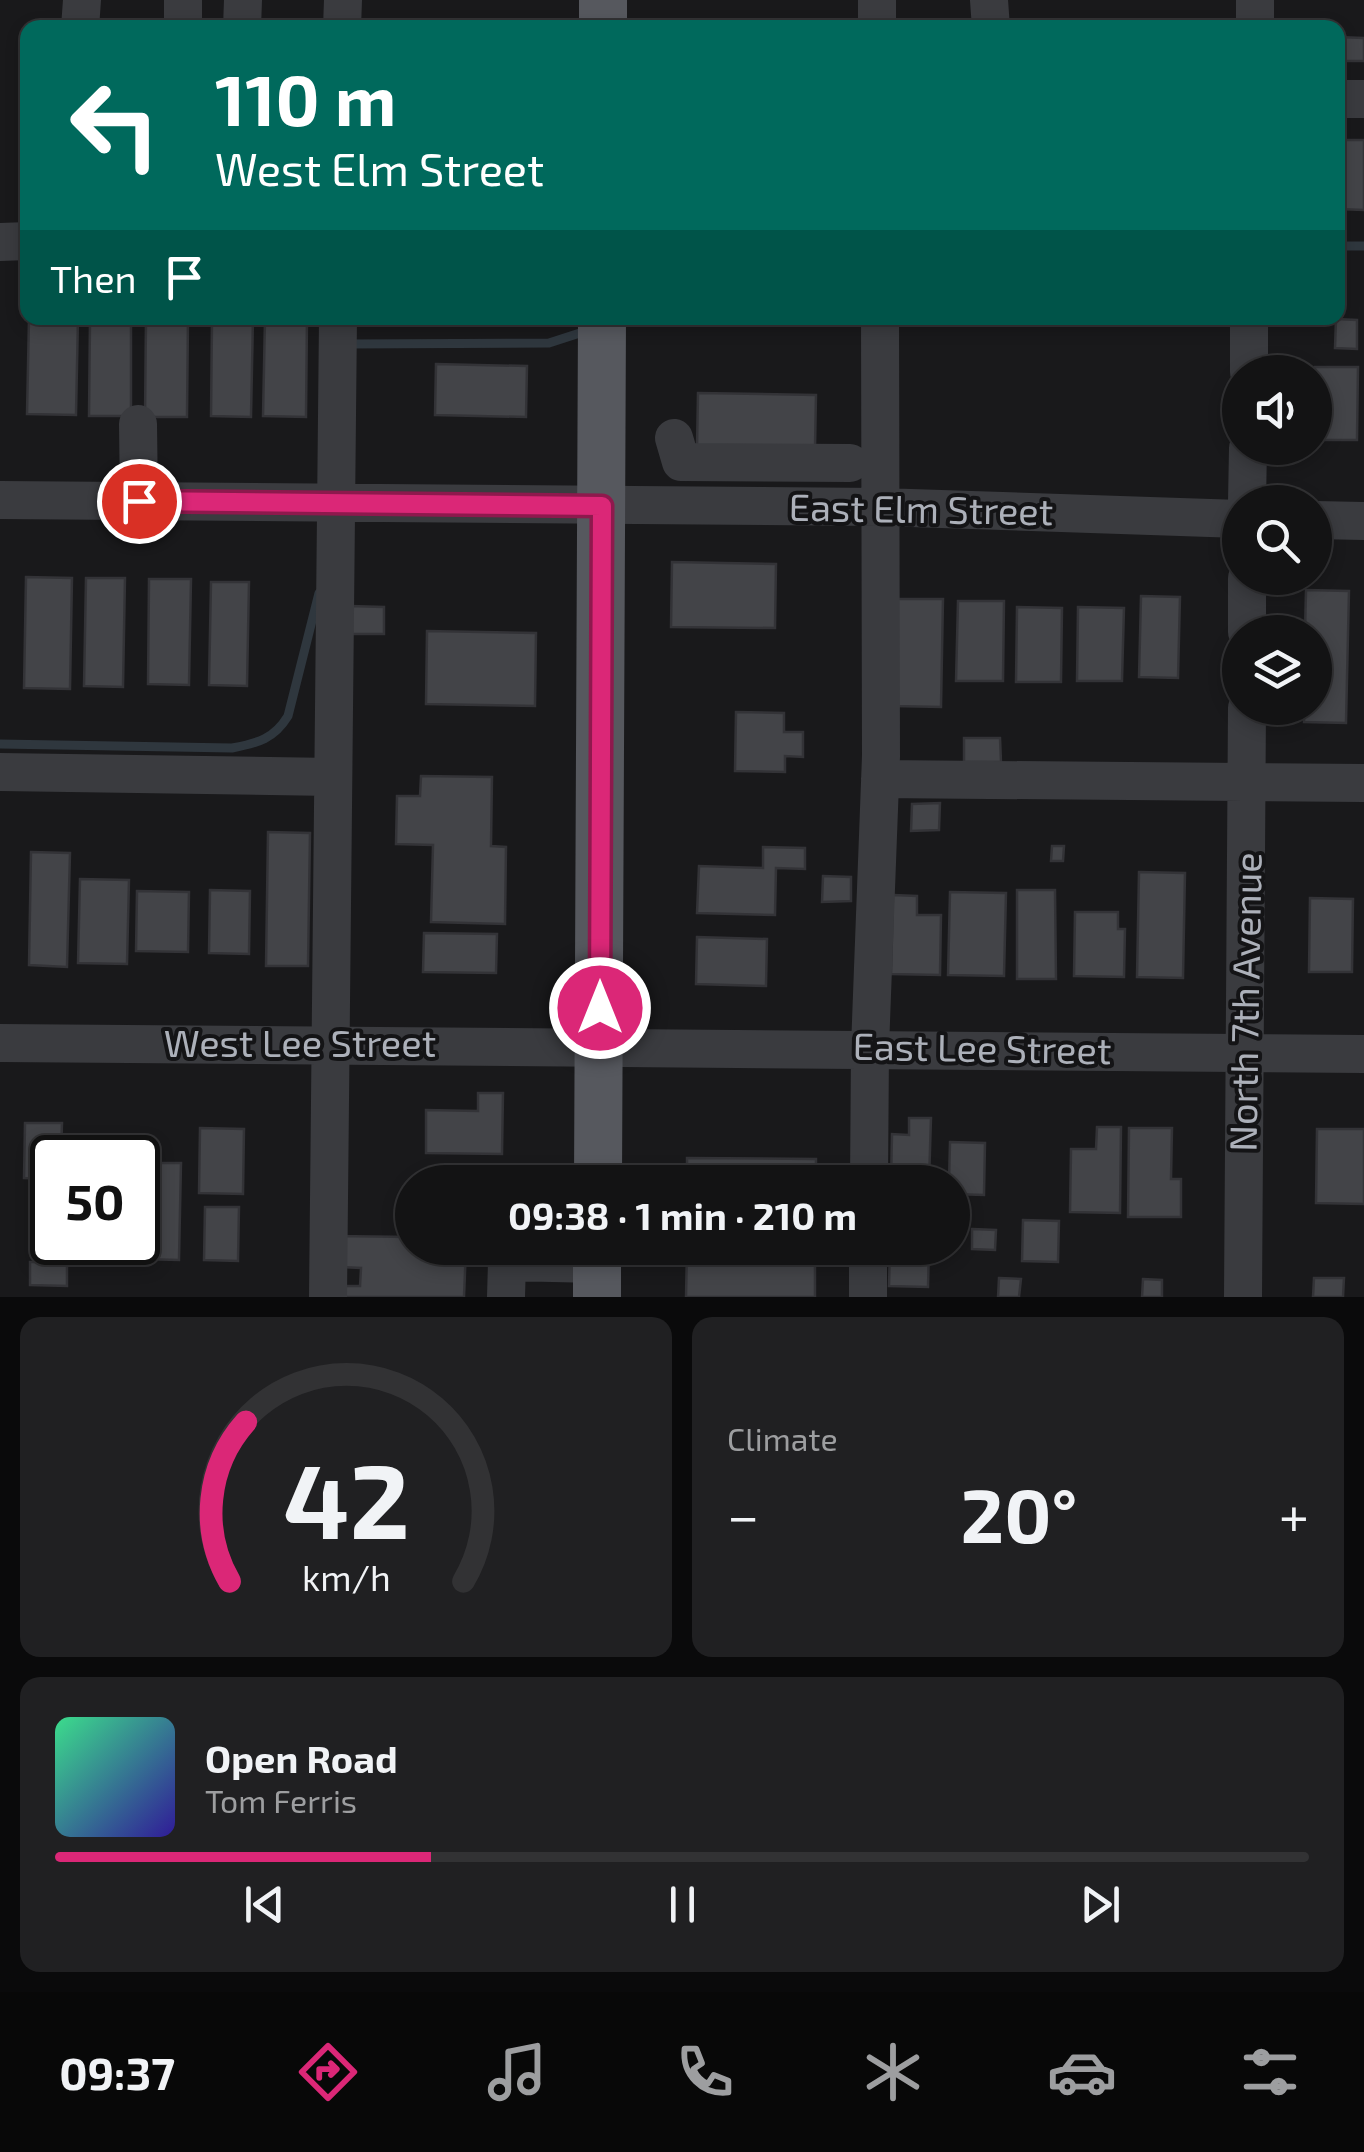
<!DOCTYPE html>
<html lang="en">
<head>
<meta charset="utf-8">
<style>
	:root { --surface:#131314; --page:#202022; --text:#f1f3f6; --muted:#9d9ea0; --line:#323234; --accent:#db2777 }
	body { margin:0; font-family:"Exo 2",sans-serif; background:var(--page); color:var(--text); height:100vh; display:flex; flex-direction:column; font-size:38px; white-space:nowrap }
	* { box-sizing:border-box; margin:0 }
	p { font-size:32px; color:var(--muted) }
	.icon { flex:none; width:55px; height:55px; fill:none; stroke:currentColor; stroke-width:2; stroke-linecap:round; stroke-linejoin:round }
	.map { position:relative; height:1297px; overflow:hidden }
	.details { display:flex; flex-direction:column; gap:20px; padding:20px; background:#0a0a0b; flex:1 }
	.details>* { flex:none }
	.banner { position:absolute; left:20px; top:20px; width:1325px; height:305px; border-radius:20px; box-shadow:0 5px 15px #0003,0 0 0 2px var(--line); background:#00695c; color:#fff; overflow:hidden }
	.buttons { position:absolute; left:1222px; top:355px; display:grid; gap:20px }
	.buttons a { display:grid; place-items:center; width:110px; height:110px; border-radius:50%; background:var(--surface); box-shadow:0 5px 15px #0003,0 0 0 2px var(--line); font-size:50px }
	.speed { position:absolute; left:30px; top:1135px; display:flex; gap:20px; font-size:50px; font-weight:700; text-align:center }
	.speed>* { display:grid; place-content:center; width:130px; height:130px; border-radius:50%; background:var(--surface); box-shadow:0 5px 15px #0003,0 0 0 2px var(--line); line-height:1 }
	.speed .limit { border:5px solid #111; border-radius:15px; background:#fff; color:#111 }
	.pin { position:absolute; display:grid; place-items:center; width:85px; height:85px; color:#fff; margin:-42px; border:5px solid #fff; border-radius:50%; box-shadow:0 2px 10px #0007 }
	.me { position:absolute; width:110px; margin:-55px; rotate:0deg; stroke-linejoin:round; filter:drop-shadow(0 0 8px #0008) }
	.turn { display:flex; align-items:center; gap:35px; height:210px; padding:0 30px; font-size:45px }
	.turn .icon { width:130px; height:130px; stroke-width:2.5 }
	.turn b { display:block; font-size:70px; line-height:85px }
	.then { display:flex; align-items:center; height:95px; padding:0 30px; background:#0003; gap:20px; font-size:38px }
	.big { font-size:75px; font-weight:700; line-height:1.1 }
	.details .tile { flex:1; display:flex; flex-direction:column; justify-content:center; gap:15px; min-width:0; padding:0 35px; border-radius:20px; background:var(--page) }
	.details .dial { align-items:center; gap:0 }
	.dial svg { height:260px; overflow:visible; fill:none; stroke:var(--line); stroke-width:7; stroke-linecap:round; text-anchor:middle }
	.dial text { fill:var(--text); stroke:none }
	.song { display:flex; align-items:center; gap:30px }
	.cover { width:120px; height:120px; border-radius:15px; background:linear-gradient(135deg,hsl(150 70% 55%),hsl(250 70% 35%)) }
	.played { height:10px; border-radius:5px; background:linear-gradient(90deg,var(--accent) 30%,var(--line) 30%) }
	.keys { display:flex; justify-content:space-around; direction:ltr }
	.heat { display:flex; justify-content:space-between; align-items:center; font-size:55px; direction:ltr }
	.details .tiles { flex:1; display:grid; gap:20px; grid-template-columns:1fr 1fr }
	.tile:last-child { grid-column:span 2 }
	.trip { position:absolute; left:395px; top:1165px; width:575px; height:100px; border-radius:50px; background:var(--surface); box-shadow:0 5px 15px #0003,0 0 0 2px var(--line); font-weight:700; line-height:100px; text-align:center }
	.tabs { display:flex; height:160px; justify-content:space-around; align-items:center; background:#080808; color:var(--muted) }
	.tabs .icon { width:70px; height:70px }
	.tabs .current { color:var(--accent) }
	.tabs b { font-size:45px; color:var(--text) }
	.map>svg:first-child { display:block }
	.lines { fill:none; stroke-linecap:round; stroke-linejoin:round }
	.stream { stroke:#2f373e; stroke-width:9 }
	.building { fill:#434448; stroke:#333337; stroke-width:2.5 }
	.minor { stroke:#3a3b3f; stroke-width:38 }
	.major { stroke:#56585e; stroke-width:48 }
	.route-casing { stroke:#8e194d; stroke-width:25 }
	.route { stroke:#db2777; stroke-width:18 }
	.labels { text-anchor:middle; stroke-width:8; stroke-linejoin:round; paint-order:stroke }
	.street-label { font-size:38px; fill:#acb0b9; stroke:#141416 }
</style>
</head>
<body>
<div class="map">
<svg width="1364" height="1297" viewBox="0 0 1364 1297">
	<rect width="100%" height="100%" fill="#19191b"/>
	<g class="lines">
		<path class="stream" d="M1338 246H1364
			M348 344 549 343 586 331
			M0 744 232 748C258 743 274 739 288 716L319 593"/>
	</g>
	<path class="building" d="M1338 37 1364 38V61H1338Z
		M1338 140H1364V210L1338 209Z
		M29 318H78L76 415 27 414Z
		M90 318H131V416H89Z
		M146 318H188L187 417H145Z
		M212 318H253L251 417 211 416Z
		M265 318H307L306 417 263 416Z
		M1336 319 1357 320V349L1335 348Z
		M436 364 527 366 526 417 435 415Z
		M1315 367H1358L1357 440H1315Z
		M698 393 816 395 815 449 697 447Z
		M672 562 776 564 775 628 671 627Z
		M26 577 72 578 70 689 24 688Z
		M86 578H125L123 687 84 686Z
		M149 579H191L189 685 148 684Z
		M211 582H249L247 686 209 685Z
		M1306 590 1349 591 1346 723 1304 722V708H1315V632H1305Z
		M1141 596 1180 597 1178 678 1139 677Z
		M896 599H943L941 707 894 706Z
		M958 601H1004L1003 681H956Z
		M350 606 384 607V634H352Z
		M1017 607 1062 608 1061 682H1016Z
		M1078 607 1124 608 1122 681H1077Z
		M427 631 536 633 535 706 426 704Z
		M736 712 784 713V732H803V757L785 756V772L735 771Z
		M964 738H1000L1001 762H964Z
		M421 776 492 777 491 846 506 847 505 924 431 922 433 845 396 844 397 796H420Z
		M940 803 939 830 911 831 912 804Z
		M268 832 310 833 308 966H266Z
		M1052 846H1064L1063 861H1051Z
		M763 847 805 848V869L776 868 775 915 697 913 699 866 763 868Z
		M31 852 70 853 67 967 29 965Z
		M1139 872 1185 873 1183 978 1137 977Z
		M823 876 851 877V901L822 902Z
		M80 879 129 880 127 964 78 963Z
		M210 890 250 891 249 954 209 953Z
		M1017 890H1055L1056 979H1017Z
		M137 891 189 892 188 952 136 951Z
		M950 892 1006 893 1004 976 948 975Z
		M893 895 917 896V915H941L940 975 891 974Z
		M1310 898 1353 899 1352 972H1309Z
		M1075 912H1118V929H1125L1124 977 1074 976Z
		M424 933 497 934 496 973 423 972Z
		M697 937 767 939 766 986 696 984Z
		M478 1093H503L502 1154 426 1153V1110L478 1111Z
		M909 1118H931L929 1182H891L892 1134 909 1135Z
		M25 1123H62L61 1158H52V1179L24 1178Z
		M1097 1127H1121L1120 1213 1070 1212 1071 1149H1096Z
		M200 1128 244 1129 243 1194 199 1193Z
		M1129 1128H1172L1171 1179H1181V1217H1128Z
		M1317 1129H1364V1204L1316 1203Z
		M97 1135H113V1158H97Z
		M950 1142 985 1143 984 1195 952 1194V1182H949Z
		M687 1158 816 1159V1182H687Z
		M141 1163H181L179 1260 139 1259Z
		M205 1207H239L238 1261 204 1260Z
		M1023 1220 1059 1221 1058 1262 1022 1261Z
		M972 1229 996 1230 995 1250 972 1249Z
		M334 1236 412 1237V1248H466L464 1297H341V1286H360L361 1268 340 1267Z
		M687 1248H815V1297H686Z
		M890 1248H929L928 1287 889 1286Z
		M30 1262H67V1286L30 1285Z
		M999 1278 1021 1279 1019 1297H998Z
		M1314 1278H1344L1343 1297H1313Z
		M1143 1279 1162 1280V1297H1142Z"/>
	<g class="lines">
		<path class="minor" d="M877 0V28
			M989 0 991 28
			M80 28 82 0
			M183 28V0
			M242 28 243 0
			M342 28 343 0
			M1255 28V0
			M1338 99H1364
			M0 242 28 241
			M1249 372V318
			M138 424 139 501
			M674 438 681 462 850 463
			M0 500 880 507 1240 519
			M1247 502 1248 448
			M1315 520 1364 521
			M1247 578V632
			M0 772 333 777
			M880 779 1364 783
			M0 1043 1364 1054
			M869 1182 870 1048 881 756 880 318
			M328 1297 338 318
			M506 1297 507 1262 597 1264
			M868 1297V1248
			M1243 1297 1247 708"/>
		<path class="major" d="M603 28V0
			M598 1182 602 318
			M597 1297V1248"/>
	</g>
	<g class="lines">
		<defs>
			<path id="route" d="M139 501 602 506 600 1008"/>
		</defs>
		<use href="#route" class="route-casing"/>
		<use href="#route" class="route"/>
	</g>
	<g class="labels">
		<g class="street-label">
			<text transform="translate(921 510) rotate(1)" y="13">East Elm Street</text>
			<text transform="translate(1246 1002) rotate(-89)" y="13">North 7th Avenue</text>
			<text x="300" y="1057">West Lee Street</text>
			<text transform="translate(982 1049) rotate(1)" y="13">East Lee Street</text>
		</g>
	</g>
</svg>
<div class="buttons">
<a><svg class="icon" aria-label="sound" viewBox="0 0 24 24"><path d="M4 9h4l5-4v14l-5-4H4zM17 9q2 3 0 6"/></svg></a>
<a><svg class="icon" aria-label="search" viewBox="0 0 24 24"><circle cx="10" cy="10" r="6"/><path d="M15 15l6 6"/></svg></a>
<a><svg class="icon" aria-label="layers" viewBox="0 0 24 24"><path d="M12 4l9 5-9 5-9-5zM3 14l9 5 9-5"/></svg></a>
</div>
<div class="speed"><div class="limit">50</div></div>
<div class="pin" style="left:139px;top:501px;background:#d93025"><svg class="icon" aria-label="arrive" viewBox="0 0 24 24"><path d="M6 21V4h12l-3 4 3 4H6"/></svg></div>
<svg class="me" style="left:600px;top:1008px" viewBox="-20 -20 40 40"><circle r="17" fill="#db2777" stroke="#fff" stroke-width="3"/><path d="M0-11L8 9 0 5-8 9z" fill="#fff"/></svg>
<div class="trip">09:38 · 1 min · 210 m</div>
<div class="banner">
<div class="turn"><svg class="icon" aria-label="left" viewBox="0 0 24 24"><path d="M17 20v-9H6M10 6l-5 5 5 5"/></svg><div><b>110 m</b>West Elm Street</div></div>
<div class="then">Then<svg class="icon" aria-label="arrive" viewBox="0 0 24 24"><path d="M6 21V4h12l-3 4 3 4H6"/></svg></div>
</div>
</div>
<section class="details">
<div class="tiles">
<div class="tile dial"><svg viewBox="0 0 100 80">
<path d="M14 69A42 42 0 1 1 86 69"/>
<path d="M14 69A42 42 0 0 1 19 20" stroke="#db2777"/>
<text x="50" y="56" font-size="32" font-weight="700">42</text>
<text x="50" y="72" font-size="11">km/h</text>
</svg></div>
<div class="tile"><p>Climate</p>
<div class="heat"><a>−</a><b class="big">20°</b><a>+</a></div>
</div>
<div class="tile">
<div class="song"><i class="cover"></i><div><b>Open Road</b><p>Tom Ferris</p></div></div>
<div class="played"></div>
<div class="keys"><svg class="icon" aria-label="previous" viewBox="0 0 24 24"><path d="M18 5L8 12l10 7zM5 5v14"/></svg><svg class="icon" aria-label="pause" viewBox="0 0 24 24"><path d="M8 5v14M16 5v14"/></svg><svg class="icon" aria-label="next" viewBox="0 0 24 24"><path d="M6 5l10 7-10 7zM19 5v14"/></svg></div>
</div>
</div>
</section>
<nav class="tabs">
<b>09:37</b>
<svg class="icon current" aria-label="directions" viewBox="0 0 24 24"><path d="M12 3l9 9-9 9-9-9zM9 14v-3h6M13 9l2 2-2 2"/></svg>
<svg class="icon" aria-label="music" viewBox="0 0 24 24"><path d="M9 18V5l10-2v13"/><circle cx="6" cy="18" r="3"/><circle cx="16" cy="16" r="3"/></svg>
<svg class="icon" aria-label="phone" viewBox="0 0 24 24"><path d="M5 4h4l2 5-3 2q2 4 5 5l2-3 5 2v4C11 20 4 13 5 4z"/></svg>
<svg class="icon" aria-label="climate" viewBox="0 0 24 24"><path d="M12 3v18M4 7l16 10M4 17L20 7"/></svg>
<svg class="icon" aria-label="car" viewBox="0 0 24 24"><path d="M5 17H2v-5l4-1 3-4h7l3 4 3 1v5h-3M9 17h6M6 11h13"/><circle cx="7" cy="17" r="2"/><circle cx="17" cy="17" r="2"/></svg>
<svg class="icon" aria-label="filters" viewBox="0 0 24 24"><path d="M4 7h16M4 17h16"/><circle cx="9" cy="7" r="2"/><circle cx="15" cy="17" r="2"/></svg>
</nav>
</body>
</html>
